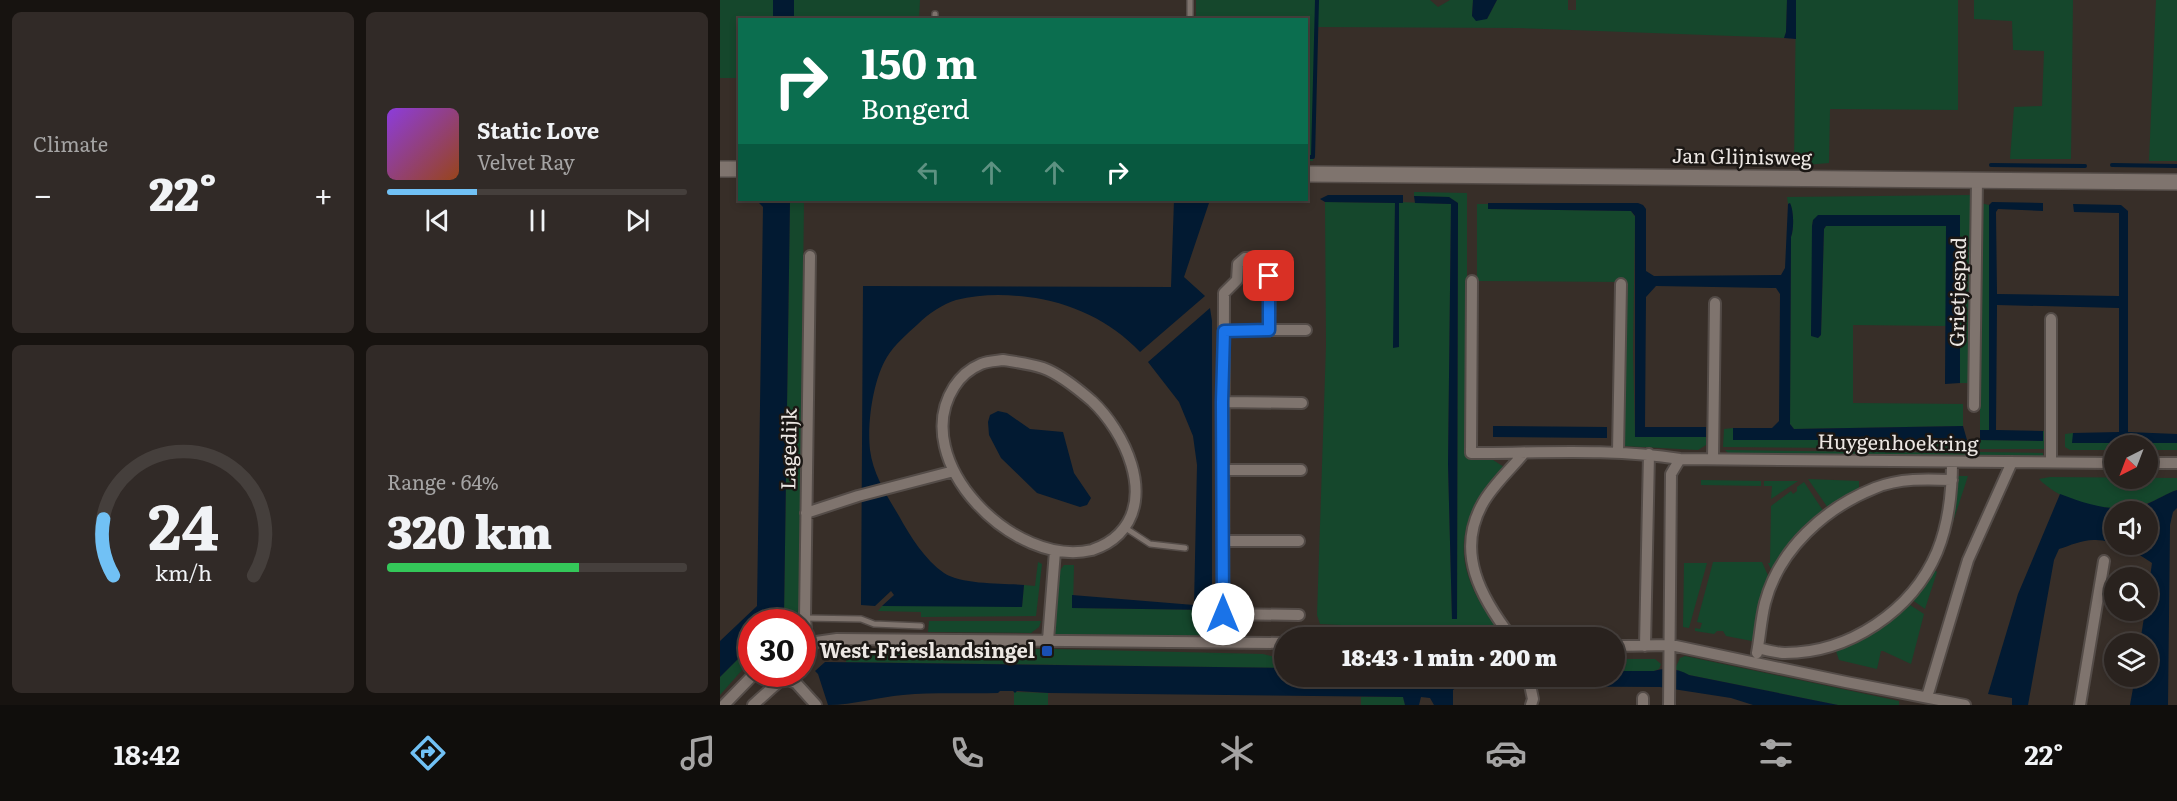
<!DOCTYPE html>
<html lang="en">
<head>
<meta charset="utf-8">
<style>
	:root { --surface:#29221e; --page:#312a27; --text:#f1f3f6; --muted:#a5a4a4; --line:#453f3c; --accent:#71c1f5 }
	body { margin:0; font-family:Literata,serif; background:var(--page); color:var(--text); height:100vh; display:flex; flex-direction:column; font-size:22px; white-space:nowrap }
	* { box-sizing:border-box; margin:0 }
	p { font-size:20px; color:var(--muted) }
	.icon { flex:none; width:33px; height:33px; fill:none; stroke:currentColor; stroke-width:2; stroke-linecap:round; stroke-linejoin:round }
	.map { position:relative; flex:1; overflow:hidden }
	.side { display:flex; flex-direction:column; gap:12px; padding:12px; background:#171310; width:720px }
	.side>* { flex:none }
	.top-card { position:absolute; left:18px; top:18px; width:570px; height:183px; border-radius:0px; box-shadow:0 3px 9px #0003,0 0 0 2px var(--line); background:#0b6e4f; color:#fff; overflow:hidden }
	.needle { width:39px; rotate:222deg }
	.fabs { position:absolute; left:1384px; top:435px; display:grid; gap:12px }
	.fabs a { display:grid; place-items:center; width:54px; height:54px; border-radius:50%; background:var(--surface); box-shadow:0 3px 9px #0003,0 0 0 2px var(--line); font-size:30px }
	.speed { position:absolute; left:18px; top:609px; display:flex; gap:12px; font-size:30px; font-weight:700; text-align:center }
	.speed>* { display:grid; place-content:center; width:78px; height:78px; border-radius:50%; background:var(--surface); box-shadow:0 3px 9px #0003,0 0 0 2px var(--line); line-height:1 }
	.speed .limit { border:9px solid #d22; background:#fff; color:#111 }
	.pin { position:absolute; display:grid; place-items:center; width:51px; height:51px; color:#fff; margin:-26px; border-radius:12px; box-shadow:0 3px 9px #0006 }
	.me { position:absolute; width:66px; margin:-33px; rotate:0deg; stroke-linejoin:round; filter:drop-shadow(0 0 4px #0008) }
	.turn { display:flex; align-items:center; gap:21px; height:126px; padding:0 24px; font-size:27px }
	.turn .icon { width:78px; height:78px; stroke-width:2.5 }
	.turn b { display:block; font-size:42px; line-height:51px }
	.lanes { display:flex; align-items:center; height:57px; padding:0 24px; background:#0003; justify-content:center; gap:30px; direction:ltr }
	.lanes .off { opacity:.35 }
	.big { font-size:45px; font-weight:800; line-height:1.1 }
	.side .tile { flex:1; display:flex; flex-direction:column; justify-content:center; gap:9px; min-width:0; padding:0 21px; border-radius:9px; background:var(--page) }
	.side .dial { align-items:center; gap:0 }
	.dial svg { height:156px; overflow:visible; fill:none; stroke:var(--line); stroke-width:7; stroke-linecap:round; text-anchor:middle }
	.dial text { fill:var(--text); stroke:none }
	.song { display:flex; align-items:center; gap:18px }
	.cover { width:72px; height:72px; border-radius:9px; background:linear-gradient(135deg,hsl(270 70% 55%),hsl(20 70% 35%)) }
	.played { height:6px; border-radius:3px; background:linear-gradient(90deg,var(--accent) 30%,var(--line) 30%) }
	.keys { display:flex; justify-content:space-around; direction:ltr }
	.heat { display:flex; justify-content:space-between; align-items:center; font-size:33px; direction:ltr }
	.charge { height:9px; border-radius:4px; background:linear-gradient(90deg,#34c759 64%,var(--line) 0) }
	.side .tiles { flex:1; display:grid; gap:12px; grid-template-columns:repeat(2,1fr) }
	.trip { position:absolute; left:554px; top:627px; width:351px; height:60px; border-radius:30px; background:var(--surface); box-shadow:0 3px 9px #0003,0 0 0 2px var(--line); font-weight:800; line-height:60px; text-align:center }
	.tab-bar { display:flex; height:96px; justify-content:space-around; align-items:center; background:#100e0c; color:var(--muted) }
	.tab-bar .icon { width:42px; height:42px }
	.tab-bar .active { color:var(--accent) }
	.tab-bar b { font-size:27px; color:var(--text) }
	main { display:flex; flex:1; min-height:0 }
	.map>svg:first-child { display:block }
	.green { fill:#15472c }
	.water { fill:#021a32; fill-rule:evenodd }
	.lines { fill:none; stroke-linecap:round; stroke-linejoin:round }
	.stream { stroke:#021a32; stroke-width:4 }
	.lane-casing { stroke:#544c48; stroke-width:8 }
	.street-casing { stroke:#544c48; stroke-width:14 }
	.secondary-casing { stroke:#544c48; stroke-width:18 }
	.lane { stroke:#7f746e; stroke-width:5 }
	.street { stroke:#7f746e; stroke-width:10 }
	.secondary { stroke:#7f746e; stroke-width:15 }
	.route-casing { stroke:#114b97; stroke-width:15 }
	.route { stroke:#1a73e8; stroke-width:10 }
	.transit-dot { fill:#1a4fb4; stroke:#1b1714; stroke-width:2 }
	.labels { text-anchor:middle; stroke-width:5; stroke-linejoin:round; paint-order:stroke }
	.street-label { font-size:20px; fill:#ece7e3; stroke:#1b1714 }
	.poi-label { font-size:20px; font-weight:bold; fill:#ece7e3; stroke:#1b1714; text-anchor:end }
</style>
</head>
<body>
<main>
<section class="side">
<div class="tiles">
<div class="tile"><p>Climate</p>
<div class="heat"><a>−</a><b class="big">22°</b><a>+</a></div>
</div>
<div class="tile">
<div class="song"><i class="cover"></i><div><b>Static Love</b><p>Velvet Ray</p></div></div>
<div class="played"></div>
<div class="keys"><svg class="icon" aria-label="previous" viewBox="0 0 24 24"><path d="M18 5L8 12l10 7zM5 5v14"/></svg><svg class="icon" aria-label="pause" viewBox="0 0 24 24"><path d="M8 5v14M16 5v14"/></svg><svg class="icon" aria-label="next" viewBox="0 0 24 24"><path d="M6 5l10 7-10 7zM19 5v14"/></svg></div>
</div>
<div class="tile dial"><svg viewBox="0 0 100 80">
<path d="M14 69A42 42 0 1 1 86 69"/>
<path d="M14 69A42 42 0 0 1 9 40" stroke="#71c1f5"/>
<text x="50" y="56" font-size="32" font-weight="700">24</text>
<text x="50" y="72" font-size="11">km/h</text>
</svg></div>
<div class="tile"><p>Range · 64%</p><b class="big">320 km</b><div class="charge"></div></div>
</div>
</section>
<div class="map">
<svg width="1457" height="705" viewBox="0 0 1457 705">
	<rect width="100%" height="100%" fill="#372e28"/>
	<path class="green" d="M0 0H53V19L20 20 19 78H0Z
		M74 0H200L199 19H74Z
		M476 0H710L718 7 730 0H753L752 16 767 19 777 0H848V10H856V0H1067L1066 32 1064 38 799 28 595 27 593 161H586V20H476Z
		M1076 0H1238V110L1110 109 1109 163 1074 166Z
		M1254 0H1353L1351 159H1290L1294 107 1322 106 1324 51 1293 50 1292 21 1254 19Z
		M1436 0H1457V161H1429Z
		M694 192 747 193V457L770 458 784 467C774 481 762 494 754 508 731 552 750 592 777 627L682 628 600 624 597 615 606 346 605 202 675 203 674 319 679 202 731 204 728 464 732 619 737 618 738 203 729 197 694 196Z
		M1250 195V383H1240V215L1093 220 1092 227 1098 338 1101 335 1104 229 1106 226H1226V326L1133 325V403L1243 404V426L1074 429 1070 424 1071 237C1074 229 1074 212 1070 203L1068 204 1067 197Z
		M70 200H84L79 622H58L64 616Z
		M1260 203 1269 205V430H1260Z
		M757 204H768V209L911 211 915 217 913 352 915 437H986V445L978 450 903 446V282L757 281Z
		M1013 428 1014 440H1247L1249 449 1003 447 1004 429Z
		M1323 431 1329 432 1328 446 1324 449H1260V440L1322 441Z
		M1353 433V443H1457V450H1428V446H1395V450H1350L1345 447V434Z
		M1005 450 1249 453 1248 456 1009 454Z
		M1258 452 1323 453V458L1258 456Z
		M1236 476H1248L1231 528H1229Z
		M1330 477 1457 478V490C1447 493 1438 500 1428 503 1394 515 1344 505 1319 479Z
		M1088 479 1139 481V491L1108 508Z
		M981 480 1041 481V486L981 485Z
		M1044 481H1078L1051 499 1052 486H1044Z
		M1084 482 1104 512 1092 519 1053 573 1048 563H1050L1051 506 1071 491 1073 494 1077 491V487Z
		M318 562 322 564 316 616 201 617V612L158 611 162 606H302L304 585 315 586Z
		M993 562H1042L1050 580 1037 642 1006 636 1003 631H997L994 634 975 631V628L980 629 982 623 977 622Z
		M964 563H987L969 628 963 627Z
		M344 565H354L353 608 492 610 496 636 335 634C336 613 330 581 344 565Z
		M1213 569 1217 572 1205 609 1191 599Z
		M1187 603 1204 614 1191 664 1163 651H1161L1157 669 1119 660 1115 648Z
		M209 621H321L319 627 311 633 208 632Z
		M31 646V660L0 695V677Z
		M169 649H335L543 654 564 659V668L126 662V655H139Z
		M965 656 1179 701V705H1118L969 675 955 669 960 658Z
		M894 659H935L941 664 939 669 934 671H894Z
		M294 692 328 693V705H294Z
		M641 697H683L685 705H641Z"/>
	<path class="water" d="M53 0H74V19H53Z
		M753 0H777L767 19 756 21 752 16Z
		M1067 0H1076V39L1064 38 1066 32Z
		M18 195 20 200H70L64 616 58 622H32L31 646 0 677V641L37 606 43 207 39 203 17 202Z
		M608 195H683V203H679V347L673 348 675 203 605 202 600 199Z
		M694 196 729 197 738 203 737 619H732L728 464 731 204 695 203Z
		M454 200H490L464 277 485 296 420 352C391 321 350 302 308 297 284 294 260 294 236 300 223 304 208 314 198 324 187 334 175 344 167 357 153 380 147 423 150 450 153 474 167 496 179 516 190 536 205 560 224 573 242 585 283 583 304 585L302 607 162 606 174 595 171 591 155 606 141 605 143 286 451 287Z
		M1272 202 1323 203V211L1278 209 1276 212 1277 294 1399 296V213L1354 212 1353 204 1401 205 1408 211V432L1457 434V443H1352L1353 433 1399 432V308L1277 305 1276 430 1323 431V441L1260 440V430H1269V205Z
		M768 203H918L923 205 926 209V271L934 276 1061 275 1065 268 1068 204 1070 203C1074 211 1074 229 1071 237L1070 424 1074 429 1243 426 1247 440H1013V428H1052L1059 421 1060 294 1056 288H1052L936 286 926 297 925 427H986V437H915V216L911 211 768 209Z
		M1098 215H1240V383L1225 384 1226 226H1106L1104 229 1101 335 1098 338 1091 336 1092 226 1093 220Z
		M490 308 492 321V610L352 608V595L474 605 477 465 473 436 459 402 428 362Z
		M278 411 287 413 310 429 343 432 354 473 371 498 367 505 360 507 317 493 281 458 269 435 268 422 270 415Z
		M773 426 887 427V438L773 437Z
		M1457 490V508L1453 512 1450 525 1448 705H1410L1415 677 1428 676V644L1420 643 1425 611 1428 610V592L1432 563C1420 554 1392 540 1376 540 1364 539 1351 545 1339 549L1334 560 1308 705H1292V698L1268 694 1298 594 1340 494C1369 505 1396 514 1427 504 1437 500 1447 493 1457 490ZM1395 512H1428V544H1395Z
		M105 662 564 668V676H894V671H934C944 667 960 669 969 675L1118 705H1033L1011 698 940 687 738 686 733 690V705H714L710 698 701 697 699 705H685L683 697 329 693 297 691 295 693 293 691H280L278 693C247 694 214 692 183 695 158 697 134 705 108 705L98 674 95 671Z"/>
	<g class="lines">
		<path class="stream" d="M586 157H593L597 0
			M1271 165 1365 166
			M1392 165 1457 166"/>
		<defs>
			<path id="lane" d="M215 20V14
				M470 20V0
				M404 527 430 544 465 548
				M85 618 141 619 154 624 201 626"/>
			<path id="street" d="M752 281 751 453C820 453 891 448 960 459L1395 463
				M549 330H586
				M283 360C296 362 311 364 323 368 340 374 358 389 372 401 404 431 436 496 399 534 392 541 381 547 372 550 295 569 187 461 234 387 241 376 249 369 261 364 268 361 276 361 283 360Z
				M502 402 582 403
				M1254 406 1257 180
				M898 452 901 284
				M993 458 995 303
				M1331 462V319
				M1428 463H1457
				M503 470H581
				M86 513 138 496 234 471
				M503 541H579
				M503 614 579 615
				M792 638C761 598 735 552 763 503 773 485 791 469 804 453
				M328 640 335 551
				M87 642 85 618 90 256
				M503 642 504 293 517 280 518 264 525 258 550 257 549 330 504 331
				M82 644 117 639 564 643
				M894 646 951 645 1126 682 1245 705
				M925 646 929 454
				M1038 648C1046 650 1056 653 1065 653 1129 653 1192 611 1217 552 1229 523 1232 492 1232 462
				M1037 653C1040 637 1041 619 1045 603 1059 549 1105 508 1155 488 1179 478 1207 479 1232 480
				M808 676 813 699 811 705
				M1207 697 1248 560 1292 462
				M923 698V705
				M4 705 34 674
				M33 705 63 678 76 683 96 705
				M949 705 951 474 960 459
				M1360 705 1384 561"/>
			<path id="secondary" d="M0 169H20
				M586 174 1457 182"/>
		</defs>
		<use href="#lane" class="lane-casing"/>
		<use href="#street" class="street-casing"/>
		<use href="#secondary" class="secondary-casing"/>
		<use href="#lane" class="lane"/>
		<use href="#street" class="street"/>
		<use href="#secondary" class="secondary"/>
	</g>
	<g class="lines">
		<defs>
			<path id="route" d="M503 614 502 402 504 331 549 330V276"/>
		</defs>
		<use href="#route" class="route-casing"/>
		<use href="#route" class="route"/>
	</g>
	<rect class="transit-dot" x="321" y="645" width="12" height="12" rx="3"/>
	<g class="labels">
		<g class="street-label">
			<text transform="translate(1022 157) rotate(1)" y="7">Jan Glijnisweg</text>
			<text transform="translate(1238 292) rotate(-89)" y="7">Grietjespad</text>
			<text transform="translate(1178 443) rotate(1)" y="7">Huygenhoekring</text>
			<text transform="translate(69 449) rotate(-89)" y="7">Lagedijk</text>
		</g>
		<g class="poi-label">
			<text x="315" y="658">West-Frieslandsingel</text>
		</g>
	</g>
</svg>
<div class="fabs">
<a><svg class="needle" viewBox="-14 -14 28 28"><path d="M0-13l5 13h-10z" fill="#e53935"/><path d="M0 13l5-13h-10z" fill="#a5a4a4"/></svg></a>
<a><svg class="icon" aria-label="sound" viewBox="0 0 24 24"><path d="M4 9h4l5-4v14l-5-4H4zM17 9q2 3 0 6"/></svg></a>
<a><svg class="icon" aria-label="search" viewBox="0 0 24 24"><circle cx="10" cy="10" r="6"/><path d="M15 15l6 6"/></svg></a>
<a><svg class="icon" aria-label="layers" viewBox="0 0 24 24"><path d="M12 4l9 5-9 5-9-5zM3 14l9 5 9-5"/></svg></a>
</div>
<div class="speed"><div class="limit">30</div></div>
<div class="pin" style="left:549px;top:276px;background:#d93025"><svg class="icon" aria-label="arrive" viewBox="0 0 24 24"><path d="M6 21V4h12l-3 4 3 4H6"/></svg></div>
<svg class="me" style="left:503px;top:614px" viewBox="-20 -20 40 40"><circle r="19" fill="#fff"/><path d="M0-13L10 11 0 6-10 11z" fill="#1a73e8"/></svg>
<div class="trip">18:43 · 1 min · 200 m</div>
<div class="top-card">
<div class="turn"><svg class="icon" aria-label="right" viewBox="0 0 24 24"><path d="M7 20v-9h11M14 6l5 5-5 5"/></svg><div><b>150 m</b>Bongerd</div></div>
<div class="lanes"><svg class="icon off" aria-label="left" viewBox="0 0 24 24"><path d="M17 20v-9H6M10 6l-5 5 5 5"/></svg><svg class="icon off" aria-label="ahead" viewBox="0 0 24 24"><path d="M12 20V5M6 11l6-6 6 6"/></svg><svg class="icon off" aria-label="ahead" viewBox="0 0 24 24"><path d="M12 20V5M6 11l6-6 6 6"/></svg><svg class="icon" aria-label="right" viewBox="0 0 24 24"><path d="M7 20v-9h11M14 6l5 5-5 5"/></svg></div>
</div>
</div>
</main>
<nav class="tab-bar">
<b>18:42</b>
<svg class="icon active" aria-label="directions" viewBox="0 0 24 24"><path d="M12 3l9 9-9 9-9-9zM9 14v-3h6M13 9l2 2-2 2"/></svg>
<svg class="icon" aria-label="music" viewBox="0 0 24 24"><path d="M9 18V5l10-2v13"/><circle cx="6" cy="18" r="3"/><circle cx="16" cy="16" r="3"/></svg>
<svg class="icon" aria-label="phone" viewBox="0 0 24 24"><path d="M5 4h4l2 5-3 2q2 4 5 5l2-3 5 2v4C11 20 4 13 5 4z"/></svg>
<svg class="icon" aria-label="climate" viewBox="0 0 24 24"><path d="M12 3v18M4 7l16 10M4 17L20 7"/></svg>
<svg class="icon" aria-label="car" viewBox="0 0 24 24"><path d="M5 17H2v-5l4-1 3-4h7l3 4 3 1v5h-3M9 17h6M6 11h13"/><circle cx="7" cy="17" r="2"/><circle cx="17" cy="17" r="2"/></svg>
<svg class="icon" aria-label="filters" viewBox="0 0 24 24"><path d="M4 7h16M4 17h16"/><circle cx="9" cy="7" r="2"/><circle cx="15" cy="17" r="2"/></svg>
<b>22°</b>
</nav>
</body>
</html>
